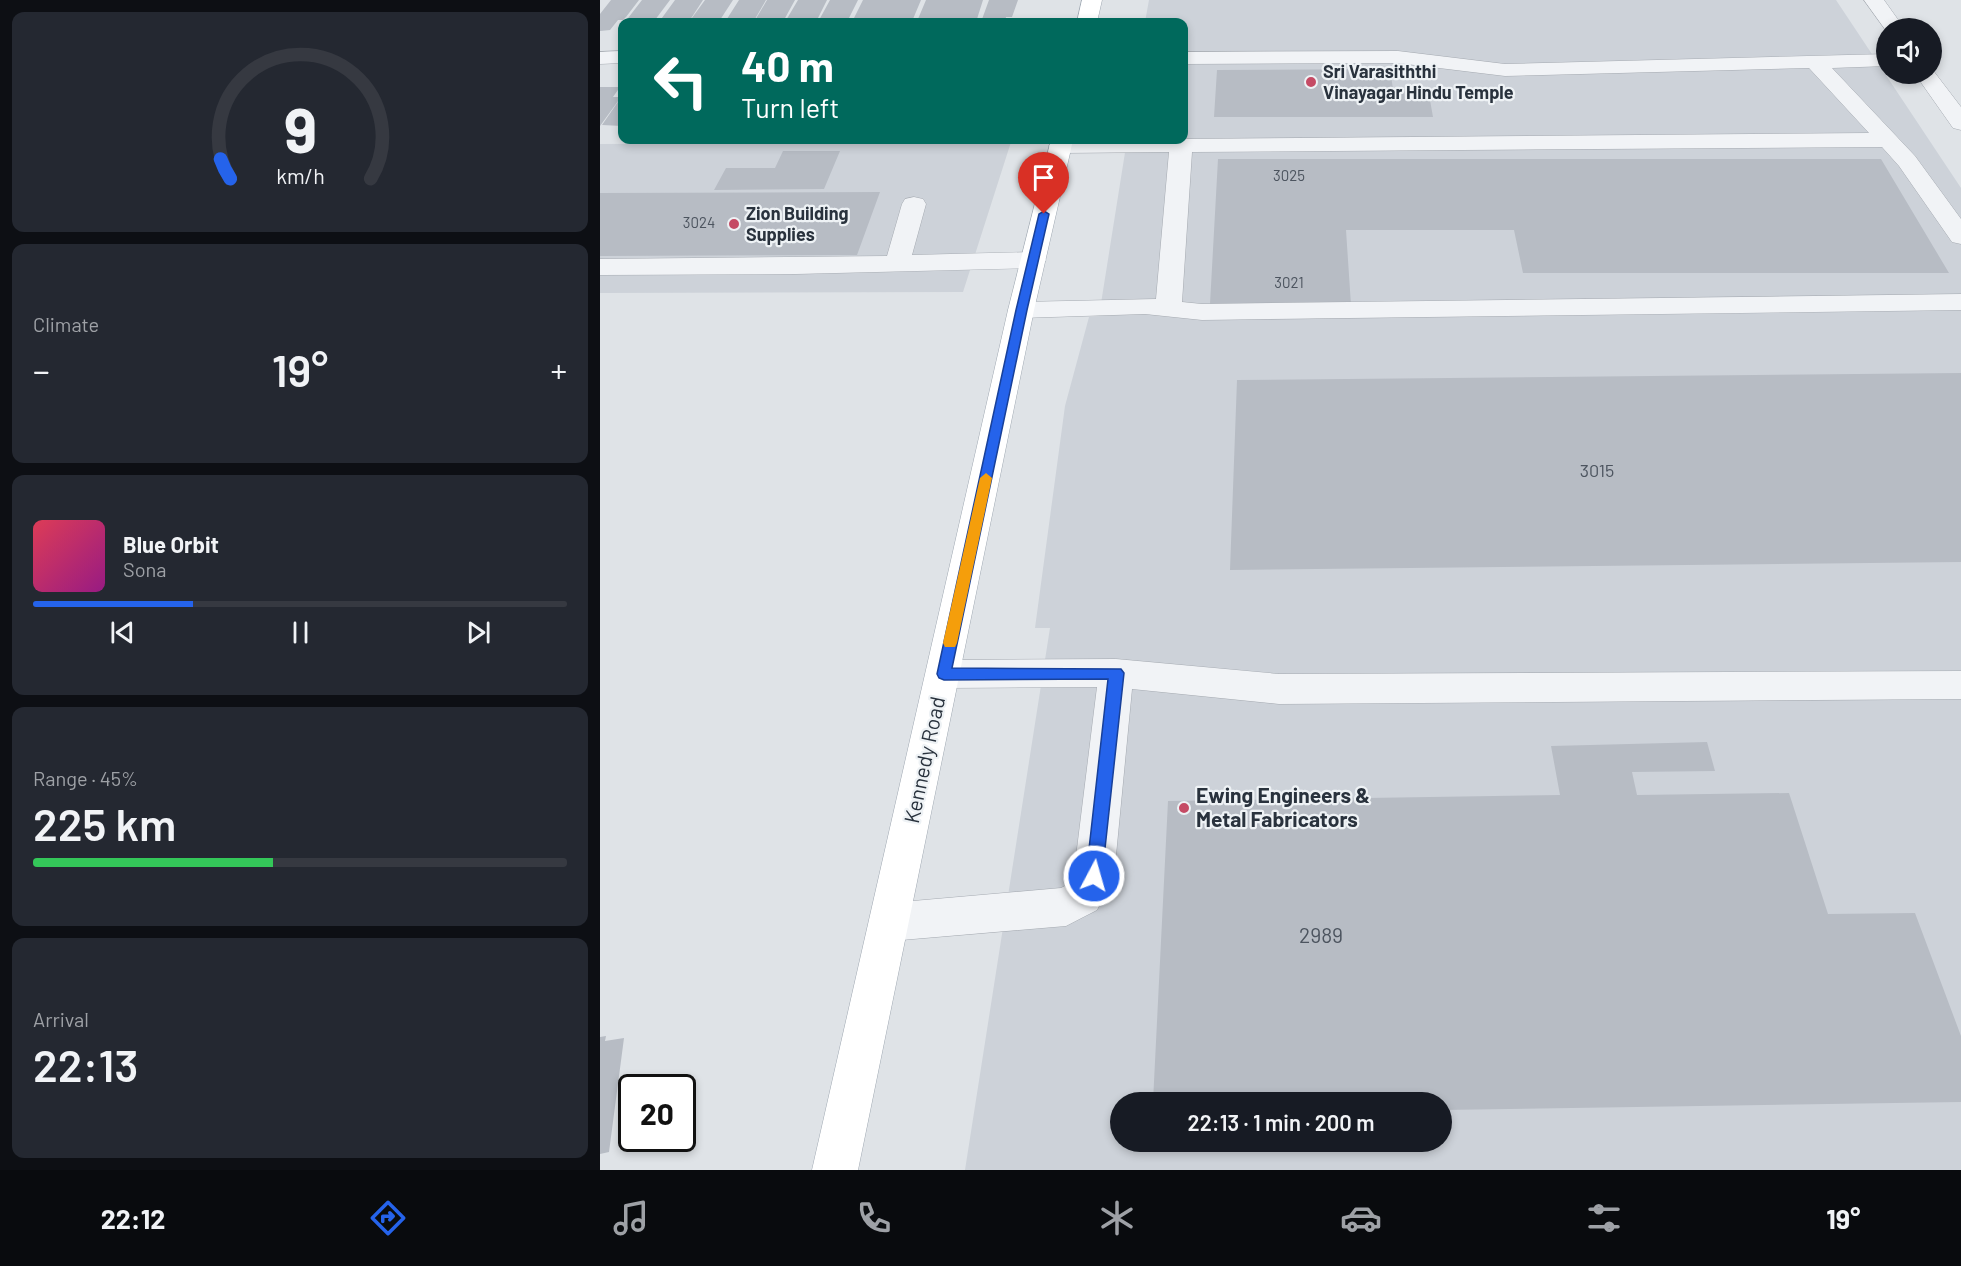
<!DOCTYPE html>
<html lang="en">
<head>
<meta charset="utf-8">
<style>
	:root { --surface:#171b24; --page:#242831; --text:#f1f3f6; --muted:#9ea1a6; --line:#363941; --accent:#2563eb }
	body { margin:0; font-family:Barlow,sans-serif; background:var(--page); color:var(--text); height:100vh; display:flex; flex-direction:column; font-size:22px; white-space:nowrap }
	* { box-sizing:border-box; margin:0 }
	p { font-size:20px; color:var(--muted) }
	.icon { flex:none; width:33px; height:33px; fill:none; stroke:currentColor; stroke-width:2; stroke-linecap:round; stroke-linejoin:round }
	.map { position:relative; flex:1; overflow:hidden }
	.side { display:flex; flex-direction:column; gap:12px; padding:12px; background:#0d0f14; width:600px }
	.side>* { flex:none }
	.hud { position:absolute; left:18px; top:18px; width:570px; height:126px; border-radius:12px; box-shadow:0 3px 9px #0003; background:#00695c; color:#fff; overflow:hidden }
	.controls { position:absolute; left:1276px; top:18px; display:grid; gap:12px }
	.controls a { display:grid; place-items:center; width:66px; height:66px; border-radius:50%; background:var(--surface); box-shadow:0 3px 9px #0003; font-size:30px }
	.speed { position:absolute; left:18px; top:1074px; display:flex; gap:12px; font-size:30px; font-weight:700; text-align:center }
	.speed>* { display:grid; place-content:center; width:78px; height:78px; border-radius:50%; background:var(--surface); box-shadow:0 3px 9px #0003; line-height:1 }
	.speed .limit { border:3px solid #111; border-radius:9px; background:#fff; color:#111 }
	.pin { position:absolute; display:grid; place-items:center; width:51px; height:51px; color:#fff; margin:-62px -26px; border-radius:50% 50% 50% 0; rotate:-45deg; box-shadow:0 0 6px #0007 }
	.pin .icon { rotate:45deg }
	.me { position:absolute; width:66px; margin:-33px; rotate:6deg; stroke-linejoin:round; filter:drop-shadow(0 0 4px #0008) }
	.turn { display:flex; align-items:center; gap:21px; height:126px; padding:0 24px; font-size:27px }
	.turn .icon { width:78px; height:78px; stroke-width:2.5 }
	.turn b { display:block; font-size:42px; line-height:51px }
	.big { font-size:45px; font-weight:600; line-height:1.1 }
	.side .tile { flex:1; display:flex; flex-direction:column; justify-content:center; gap:9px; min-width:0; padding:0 21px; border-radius:12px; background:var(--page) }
	.side .dial { align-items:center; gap:0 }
	.dial svg { height:156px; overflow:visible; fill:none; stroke:var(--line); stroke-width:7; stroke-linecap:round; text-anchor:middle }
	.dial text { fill:var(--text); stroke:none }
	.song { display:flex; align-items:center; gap:18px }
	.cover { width:72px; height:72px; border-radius:9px; background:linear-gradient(135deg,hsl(350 70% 55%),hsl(310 70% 35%)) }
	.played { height:6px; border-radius:3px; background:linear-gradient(90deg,var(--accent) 30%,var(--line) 30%) }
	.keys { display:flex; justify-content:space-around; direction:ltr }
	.heat { display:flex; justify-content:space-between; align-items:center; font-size:33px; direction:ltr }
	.charge { height:9px; border-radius:4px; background:linear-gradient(90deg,#34c759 45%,var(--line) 0) }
	.trip { position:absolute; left:510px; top:1092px; width:342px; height:60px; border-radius:30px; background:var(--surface); box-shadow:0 3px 9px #0003; font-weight:600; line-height:60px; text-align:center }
	.tab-bar { display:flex; height:96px; justify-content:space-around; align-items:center; background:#090b0e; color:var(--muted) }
	.tab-bar .icon { width:42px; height:42px }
	.tab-bar .current { color:var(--accent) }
	.tab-bar b { font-size:27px; color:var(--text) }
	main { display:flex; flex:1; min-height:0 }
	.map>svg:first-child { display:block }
	.built { fill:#cdd2d9; fill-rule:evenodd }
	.building { fill:#b7bcc4 }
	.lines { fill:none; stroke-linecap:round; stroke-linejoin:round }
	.minor-casing { stroke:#a5aab1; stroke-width:1 }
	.major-casing { stroke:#9fa8b2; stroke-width:1 }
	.minor { fill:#f1f3f6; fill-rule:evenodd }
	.major { fill:#fff; fill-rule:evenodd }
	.route { fill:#2563eb; stroke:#184099; stroke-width:1.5 }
	.slow { fill:#f59e0b }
	.poi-dot { fill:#c54b65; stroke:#eef2f5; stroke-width:2 }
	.labels { text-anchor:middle; stroke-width:4.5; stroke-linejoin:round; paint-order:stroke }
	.far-number-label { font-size:15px; fill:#4c545f }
	.far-poi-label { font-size:18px; font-weight:bold; fill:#29323d; stroke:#eef2f5; text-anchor:start }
	.number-label { font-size:18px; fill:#4c545f }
	.street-label { font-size:21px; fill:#29323d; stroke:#eef2f5 }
	.poi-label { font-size:21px; font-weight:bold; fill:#29323d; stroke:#eef2f5; text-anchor:start }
	.near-number-label { font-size:21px; fill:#4c545f }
</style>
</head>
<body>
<main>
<section class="side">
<div class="tile dial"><svg viewBox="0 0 100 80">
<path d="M14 69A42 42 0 1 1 86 69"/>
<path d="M14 69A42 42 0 0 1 9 59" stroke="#2563eb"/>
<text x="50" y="56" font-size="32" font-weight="700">9</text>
<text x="50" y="72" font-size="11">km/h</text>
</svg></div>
<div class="tile"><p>Climate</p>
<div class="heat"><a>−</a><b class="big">19°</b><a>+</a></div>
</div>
<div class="tile">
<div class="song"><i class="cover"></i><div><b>Blue Orbit</b><p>Sona</p></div></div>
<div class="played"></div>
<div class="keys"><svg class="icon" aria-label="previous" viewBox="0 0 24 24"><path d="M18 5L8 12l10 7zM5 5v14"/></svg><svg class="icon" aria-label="pause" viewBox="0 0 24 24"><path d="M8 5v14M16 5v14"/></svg><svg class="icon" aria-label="next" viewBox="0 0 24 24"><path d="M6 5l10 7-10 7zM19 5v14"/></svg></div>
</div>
<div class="tile"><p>Range · 45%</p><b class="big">225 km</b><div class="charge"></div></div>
<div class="tile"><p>Arrival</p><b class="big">22:13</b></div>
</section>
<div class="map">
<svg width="1361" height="1170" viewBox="0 0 1361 1170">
	<rect width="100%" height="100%" fill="#dfe3e7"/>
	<path class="built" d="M549 0H1236L1361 188V1170H365L450 628H435L465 406 489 317 499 316 527 140H584V22H545ZM520 1102H842V1142H520Z
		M411 142 363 292 0 293V144Z"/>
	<path class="building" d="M11 0H39L26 17 23 20H18L10 30 0 31V14Z
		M42 0H70L55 20 25 22Z
		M75 0H103L90 20 59 22Z
		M105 0H133L120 20 89 22Z
		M139 0H166L155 19H149L148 22H125Z
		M167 0H195L184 20H178L177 22H154Z
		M198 0H227L217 20H210L208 22H185Z
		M230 0H258L248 20H242L241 22H218Z
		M263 0H321L313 19H306L304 22H282L284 19H278L276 22H252Z
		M326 0H383L377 19H371L370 22H324L325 19H318Z
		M389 0H418L412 17H406L405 22H381Z
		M790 69 793 89H828L833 117H614L617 70Z
		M0 87H20L13 97H21L0 126Z
		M22 96V126L2 125Z
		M183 151H240L224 189 114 190 126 168H175Z
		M618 159H1281L1349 273H923L914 230H746L751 305 610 304Z
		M280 192 257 255 0 256V193Z
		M1361 373V562L630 570 637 380Z
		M1107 742 1115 771 1032 772 1037 795 1189 793 1228 914 1315 913 1361 1036V1102L842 1110V1102H553L568 801 960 795 951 746Z
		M6 1036 5 1041 24 1038 9 1152 0 1154V1037Z"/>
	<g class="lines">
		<defs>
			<path id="minor" d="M1264 0H1284L1304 28H1287V32Z
				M22 51V63L0 64V52Z
				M798 51 905 64 1287 54V66L1232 68 1315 156 1361 219V244L1352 242 1299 166 1282 147 592 152 582 302 602 304 1361 294V310L602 320 545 314 421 318 412 316 408 310 412 304 421 302 556 299 569 152 460 153 452 151 449 146 452 141 459 140 1269 133 1209 68 905 76 798 63 584 64V52Z
				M1332 69 1361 107V130L1353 128 1315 74H1332Z
				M314 197 323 199 326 204 312 255 433 252 442 255 446 260 442 265 433 268 196 274 0 275V259L287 256 302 204 305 199Z
				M516 659 679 674 1361 671V699L679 704 532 689 514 876 497 910 466 926 290 941 276 936 270 922 276 908 290 903 461 888 469 884 474 873 497 687 344 688 332 684 326 674 332 664 344 660Z"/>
			<path id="major" d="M482 0H502L497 22H477Z
				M451 140H473L434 310 258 1170H212L408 310Z"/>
		</defs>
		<use href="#minor" class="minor-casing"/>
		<use href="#major" class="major-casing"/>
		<use href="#minor" class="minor"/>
		<use href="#major" class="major"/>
	</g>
	<path class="route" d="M444 211 449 214 427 310 352 668 521 669 524 673 502 876 500 881 494 884 488 881 486 876 508 679 344 680 339 678 337 674 416 310 439 214Z"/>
	<path class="slow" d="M386 473 392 478 357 643 355 647H345L343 643 380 478Z"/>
	<g class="poi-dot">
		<circle cx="711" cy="82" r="6"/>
		<circle cx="134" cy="224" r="6"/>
		<circle cx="584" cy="808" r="6"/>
	</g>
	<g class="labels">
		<g class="far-number-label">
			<text x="689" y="181">3025</text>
			<text x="99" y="228">3024</text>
			<text x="689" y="288">3021</text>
		</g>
		<g class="far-poi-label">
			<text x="723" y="78">Sri Varasiththi<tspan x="723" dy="21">Vinayagar Hindu Temple</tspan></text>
			<text x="146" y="220">Zion Building<tspan x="146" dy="21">Supplies</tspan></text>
		</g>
		<g class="number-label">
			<text x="997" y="477">3015</text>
		</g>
		<g class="street-label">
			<text transform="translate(325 760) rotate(-78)" y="7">Kennedy Road</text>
		</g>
		<g class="poi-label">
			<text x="596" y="803">Ewing Engineers &amp;<tspan x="596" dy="24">Metal Fabricators</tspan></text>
		</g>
		<g class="near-number-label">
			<text x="721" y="943">2989</text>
		</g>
	</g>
</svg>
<div class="controls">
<a><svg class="icon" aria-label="sound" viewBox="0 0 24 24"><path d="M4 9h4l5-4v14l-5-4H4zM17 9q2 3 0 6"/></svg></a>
</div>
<div class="speed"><div class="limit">20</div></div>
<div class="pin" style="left:444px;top:214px;background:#d93025"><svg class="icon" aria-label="arrive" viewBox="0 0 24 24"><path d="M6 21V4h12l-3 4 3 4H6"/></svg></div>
<svg class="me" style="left:494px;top:876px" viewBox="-20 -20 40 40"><circle r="17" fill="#2563eb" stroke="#fff" stroke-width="3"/><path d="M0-11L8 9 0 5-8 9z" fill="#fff"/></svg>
<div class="trip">22:13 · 1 min · 200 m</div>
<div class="hud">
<div class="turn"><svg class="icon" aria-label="left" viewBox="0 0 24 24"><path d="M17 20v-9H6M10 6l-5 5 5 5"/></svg><div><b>40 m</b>Turn left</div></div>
</div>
</div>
</main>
<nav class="tab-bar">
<b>22:12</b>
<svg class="icon current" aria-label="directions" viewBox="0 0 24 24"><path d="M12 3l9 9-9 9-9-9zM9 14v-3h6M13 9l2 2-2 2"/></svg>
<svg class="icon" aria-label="music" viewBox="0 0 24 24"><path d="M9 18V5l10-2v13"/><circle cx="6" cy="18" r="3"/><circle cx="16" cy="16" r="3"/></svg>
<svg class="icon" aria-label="phone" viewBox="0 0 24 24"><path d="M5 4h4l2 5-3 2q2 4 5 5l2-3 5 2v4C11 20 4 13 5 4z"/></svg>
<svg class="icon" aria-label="climate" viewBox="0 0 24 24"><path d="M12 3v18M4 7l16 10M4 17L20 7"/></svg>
<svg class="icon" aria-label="car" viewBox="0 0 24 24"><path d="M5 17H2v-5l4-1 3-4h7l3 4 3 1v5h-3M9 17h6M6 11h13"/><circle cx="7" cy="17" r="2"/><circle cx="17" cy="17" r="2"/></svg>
<svg class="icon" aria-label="filters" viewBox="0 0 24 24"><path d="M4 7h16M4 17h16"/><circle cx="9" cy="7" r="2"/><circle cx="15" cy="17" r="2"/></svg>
<b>19°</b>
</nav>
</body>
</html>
